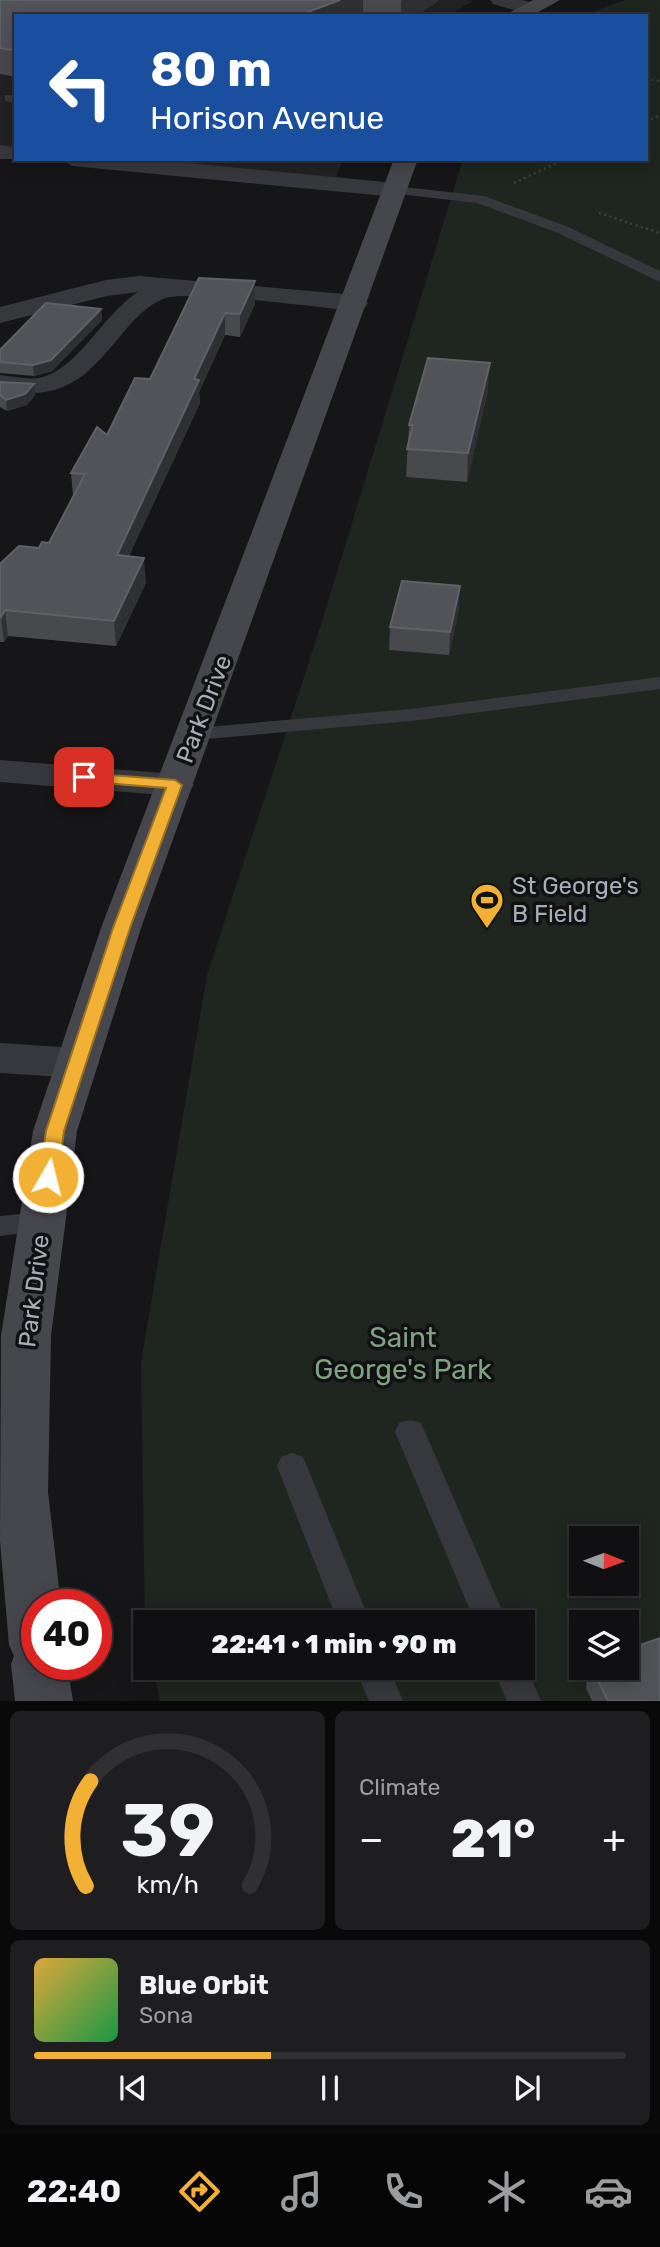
<!DOCTYPE html>
<html lang="en">
<head>
<meta charset="utf-8">
<style>
	:root { --surface:#101012; --page:#1e1e20; --text:#f1f3f6; --muted:#9c9d9f; --line:#303032; --accent:#f2b134 }
	body { margin:0; font-family:Rubik,sans-serif; background:var(--page); color:var(--text); height:100vh; display:flex; flex-direction:column; font-size:26px; white-space:nowrap }
	* { box-sizing:border-box; margin:0 }
	p { font-size:23px; color:var(--muted) }
	.icon { flex:none; width:38px; height:38px; fill:none; stroke:currentColor; stroke-width:2; stroke-linecap:round; stroke-linejoin:round }
	.map { position:relative; height:1701px; overflow:hidden }
	.sheet { display:flex; flex-direction:column; gap:10px; padding:10px; background:#09090a; flex:1 }
	.sheet>* { flex:none }
	.banner { position:absolute; left:14px; top:14px; width:634px; height:147px; border-radius:0px; box-shadow:0 4px 18px #0003,0 0 0 2px var(--line); background:#1a4fa0; color:#fff; overflow:hidden }
	.needle { width:46px; rotate:91deg }
	.fabs { position:absolute; left:569px; top:1526px; display:grid; gap:14px }
	.fabs a { display:grid; place-items:center; width:70px; height:70px; border-radius:0px; background:var(--surface); box-shadow:0 4px 18px #0003,0 0 0 2px var(--line); font-size:35px }
	.speed { position:absolute; left:21px; top:1589px; display:flex; gap:14px; font-size:35px; font-weight:700; text-align:center }
	.speed>* { display:grid; place-content:center; width:91px; height:91px; border-radius:50%; background:var(--surface); box-shadow:0 4px 18px #0003,0 0 0 2px var(--line); line-height:1 }
	.speed .limit { border:10px solid #d22; background:#fff; color:#111 }
	.pin { position:absolute; display:grid; place-items:center; width:60px; height:60px; color:#fff; margin:-30px; border-radius:14px; box-shadow:0 4px 10px #0006 }
	.me { position:absolute; width:77px; margin:-38px; rotate:8deg; stroke-linejoin:round; filter:drop-shadow(0 0 5px #0008) }
	.turn { display:flex; align-items:center; gap:24px; height:147px; padding:0 21px; font-size:32px }
	.turn .icon { width:91px; height:91px; stroke-width:2.5 }
	.turn b { display:block; font-size:49px; line-height:60px }
	.big { font-size:52px; font-weight:800; line-height:1.1 }
	.sheet .tile { flex:1; display:flex; flex-direction:column; justify-content:center; gap:10px; min-width:0; padding:0 24px; border-radius:10px; background:var(--page) }
	.sheet .dial { align-items:center; gap:0 }
	.dial svg { height:182px; overflow:visible; fill:none; stroke:var(--line); stroke-width:7; stroke-linecap:round; text-anchor:middle }
	.dial text { fill:var(--text); stroke:none }
	.song { display:flex; align-items:center; gap:21px }
	.cover { width:84px; height:84px; border-radius:10px; background:linear-gradient(135deg,hsl(40 70% 55%),hsl(140 70% 35%)) }
	.played { height:7px; border-radius:4px; background:linear-gradient(90deg,var(--accent) 40%,var(--line) 40%) }
	.keys { display:flex; justify-content:space-around; direction:ltr }
	.heat { display:flex; justify-content:space-between; align-items:center; font-size:38px; direction:ltr }
	.sheet .tiles { flex:1; display:grid; gap:10px; grid-template-columns:1fr 1fr }
	.tile:last-child { grid-column:span 2 }
	.trip { position:absolute; left:133px; top:1610px; width:402px; height:70px; border-radius:0px; background:var(--surface); box-shadow:0 4px 18px #0003,0 0 0 2px var(--line); font-weight:800; line-height:70px; text-align:center }
	.tab-bar { display:flex; height:112px; justify-content:space-around; align-items:center; background:#060607; color:var(--muted) }
	.tab-bar .icon { width:49px; height:49px }
	.tab-bar .active { color:var(--accent) }
	.tab-bar b { font-size:32px; color:var(--text) }
	.map>svg:first-child { display:block }
	.built { fill:#222225 }
	.green { fill:#1e261f; fill-rule:evenodd }
	.lines { fill:none; stroke-linecap:round; stroke-linejoin:round }
	.path { stroke:#3d3f44; stroke-width:2.5; stroke-dasharray:2 3.5; stroke-linecap:butt }
	.lane { fill:#37383d; fill-rule:evenodd }
	.street { fill:#37383d; fill-rule:evenodd }
	.secondary { fill:#45474d; fill-rule:evenodd }
	.wall { fill:#47494d }
	.shaded-wall { fill:#2f3033 }
	.building { fill:#525359; stroke:#5f6168; stroke-width:2 }
	.route { fill:#f2b134; stroke:#9d7322; stroke-width:2 }
	.labels { text-anchor:middle; stroke-width:7; stroke-linejoin:round; paint-order:stroke }
	.street-label { font-size:24px; fill:#a8adb8; stroke:#111113 }
	.poi-label { font-size:24px; fill:#a8adb8; stroke:#111113; text-anchor:start }
	.near-park-label { font-size:28px; fill:#7fa381; stroke:#111113 }
</style>
</head>
<body>
<div class="map">
<svg width="660" height="1701" viewBox="0 0 660 1701">
	<rect width="100%" height="100%" fill="#161618"/>
	<path class="built" d="M0 0H469L473 1 448 16H16V147L0 145Z
		M145 159H343L336 178Z"/>
	<path class="green" d="M625 0H660V1701H160L153 1668H523V1622H145V1629L141 1362 207 975 319 631 463 159H646V16H581ZM581 1538H626V1584H581ZM581 1622H626V1668H581Z"/>
	<g class="lines">
		<path class="path" d="M646 79 660 81
			M646 122 660 115
			M514 183 565 159
			M599 213 660 233"/>
		<path class="lane" d="M5 95H16V103L5 101Z
			M395 186 484 196 566 226 660 271V282L556 232 477 203 390 193 388 190Z
			M660 677V689L411 721 195 740 184 734 195 728 411 709Z
			M42 1212 52 1215 56 1222 52 1229 0 1236V1216Z
			M410 1420 421 1423 425 1432 507 1622H475L395 1432 399 1423Z
			M292 1453 303 1457 307 1466 370 1622H338L277 1466 281 1457Z
			M523 1661 541 1701H507L493 1668H523Z
			M355 1668H389L403 1701H369Z"/>
		<path class="street" d="M490 0H522L536 4 539 8 529 14 493 4Z
			M0 145 16 147V159H23H0Z
			M61 159H148L395 183 403 185 407 190 403 195 395 197 72 166Z
			M139 276 355 295 364 297 368 303 364 309 355 311C320 308 186 289 163 299 146 306 133 321 122 334 83 381 64 400 0 391V375C12 376 26 380 39 378 77 371 104 313 138 292L107 296 0 323V307L106 280Z
			M0 760 175 774 188 777 194 785 188 793 175 796 0 782Z
			M0 1043 77 1048 92 1052 99 1063 92 1074 77 1078 0 1073Z"/>
		<path class="secondary" d="M533 0H560L531 16H503Z
			M394 159H418L141 928 77 1131 51 1336 48 1492 61 1605H37V1664H67L73 1701H15L11 1664 14 1656 9 1645 0 1541 1 1336 33 1131 101 928Z"/>
	</g>
	<path class="wall" d="M0 0H439L416 16H16V77L0 74Z
		M199 278 255 304 240 337 225 335 199 392 200 403 129 556 146 583 116 646 8 636 4 642H0V564L49 543 73 496 71 473 107 435 150 379Z
		M101 309 102 320 52 371 34 376 0 373V350Z
		M0 382 35 395 27 405 7 411 0 407Z
		M488 390 467 482 406 477 409 425Z
		M459 609 449 655 389 650 390 627Z
		M588 1668H626L660 1701H592L586 1688Z"/>
	<path class="shaded-wall" d="M340 0H363V16H297Z
		M403 0H439L416 16H401V1Z
		M255 281V304L240 337V314Z
		M101 309 102 320 52 371 34 376 33 365Z
		M225 313V335L199 392 200 403 118 580 117 555 194 379Z
		M490 363 488 390 467 482 468 453Z
		M34 384 35 395 27 405 7 411 6 400Z
		M144 558 146 583 116 646 114 621Z
		M460 586 459 609 449 655 450 632Z
		M5 610 8 636 4 642 1 617Z"/>
	<path class="building" d="M0 0H340L297 16H275L265 13 258 16H16V51L0 48Z
		M199 278 255 281 240 314 225 313 194 379 199 380 117 555 144 558 114 621 5 610 1 617 0 616V564L19 546 39 548 42 542 49 543 85 474 71 473 97 427 107 435 135 378 150 379Z
		M46 303 101 309 51 360 33 365 0 362V350Z
		M428 358 490 363 468 453 407 449 413 425H409Z
		M0 382 34 384 25 394 6 400 0 395Z
		M402 581 460 586 450 632 390 627Z
		M660 1638V1701H608L592 1668H626V1650Z"/>
	<path class="route" d="M84 773 175 780 182 785 130 928 64 1131 58 1177 48 1184 39 1177 46 1131 113 928 166 788 78 781 76 777Z"/>
	<defs>
		<symbol id="stadium-pin" viewBox="-11 -11 22 30"><path d="M0 17L-7.5 6A9.5 9.5 0 1 1 7.5 6Z" fill="#f2b134" stroke="#111113"/><path d="M0-5a6.5 5 0 1 0 0 10a6.5 5 0 1 0 0-10ZM-3.5-1.8h7v3.6h-7Z" fill="#111"/></symbol>
	</defs>
	<g fill-rule="evenodd">
		<use href="#stadium-pin" x="468" y="881" width="38" height="52"/>
	</g>
	<g class="labels">
		<g class="street-label">
			<text transform="translate(204 709) rotate(-69)" y="8">Park Drive</text>
			<text transform="translate(34 1291) rotate(-83)" y="8">Park Drive</text>
		</g>
		<g class="poi-label">
			<text x="512" y="894">St George's<tspan x="512" dy="28">B Field</tspan></text>
		</g>
		<g class="near-park-label">
			<text x="403" y="1347">Saint<tspan x="403" dy="32">George's Park</tspan></text>
		</g>
	</g>
</svg>
<div class="fabs">
<a><svg class="needle" viewBox="-14 -14 28 28"><path d="M0-13l5 13h-10z" fill="#e53935"/><path d="M0 13l5-13h-10z" fill="#9c9d9f"/></svg></a>
<a><svg class="icon" aria-label="layers" viewBox="0 0 24 24"><path d="M12 4l9 5-9 5-9-5zM3 14l9 5 9-5"/></svg></a>
</div>
<div class="speed"><div class="limit">40</div></div>
<div class="pin" style="left:84px;top:777px;background:#d93025"><svg class="icon" aria-label="arrive" viewBox="0 0 24 24"><path d="M6 21V4h12l-3 4 3 4H6"/></svg></div>
<svg class="me" style="left:48px;top:1177px" viewBox="-20 -20 40 40"><circle r="17" fill="#f2b134" stroke="#fff" stroke-width="3"/><path d="M0-11L8 9 0 5-8 9z" fill="#fff"/></svg>
<div class="trip">22:41 · 1 min · 90 m</div>
<div class="banner">
<div class="turn"><svg class="icon" aria-label="left" viewBox="0 0 24 24"><path d="M17 20v-9H6M10 6l-5 5 5 5"/></svg><div><b>80 m</b>Horison Avenue</div></div>
</div>
</div>
<section class="sheet">
<div class="tiles">
<div class="tile dial"><svg viewBox="0 0 100 80">
<path d="M14 69A42 42 0 1 1 86 69"/>
<path d="M14 69A42 42 0 0 1 16 23" stroke="#f2b134"/>
<text x="50" y="56" font-size="32" font-weight="700">39</text>
<text x="50" y="72" font-size="11">km/h</text>
</svg></div>
<div class="tile"><p>Climate</p>
<div class="heat"><a>−</a><b class="big">21°</b><a>+</a></div>
</div>
<div class="tile">
<div class="song"><i class="cover"></i><div><b>Blue Orbit</b><p>Sona</p></div></div>
<div class="played"></div>
<div class="keys"><svg class="icon" aria-label="previous" viewBox="0 0 24 24"><path d="M18 5L8 12l10 7zM5 5v14"/></svg><svg class="icon" aria-label="pause" viewBox="0 0 24 24"><path d="M8 5v14M16 5v14"/></svg><svg class="icon" aria-label="next" viewBox="0 0 24 24"><path d="M6 5l10 7-10 7zM19 5v14"/></svg></div>
</div>
</div>
</section>
<nav class="tab-bar">
<b>22:40</b>
<svg class="icon active" aria-label="directions" viewBox="0 0 24 24"><path d="M12 3l9 9-9 9-9-9zM9 14v-3h6M13 9l2 2-2 2"/></svg>
<svg class="icon" aria-label="music" viewBox="0 0 24 24"><path d="M9 18V5l10-2v13"/><circle cx="6" cy="18" r="3"/><circle cx="16" cy="16" r="3"/></svg>
<svg class="icon" aria-label="phone" viewBox="0 0 24 24"><path d="M5 4h4l2 5-3 2q2 4 5 5l2-3 5 2v4C11 20 4 13 5 4z"/></svg>
<svg class="icon" aria-label="climate" viewBox="0 0 24 24"><path d="M12 3v18M4 7l16 10M4 17L20 7"/></svg>
<svg class="icon" aria-label="car" viewBox="0 0 24 24"><path d="M5 17H2v-5l4-1 3-4h7l3 4 3 1v5h-3M9 17h6M6 11h13"/><circle cx="7" cy="17" r="2"/><circle cx="17" cy="17" r="2"/></svg>
</nav>
</body>
</html>
